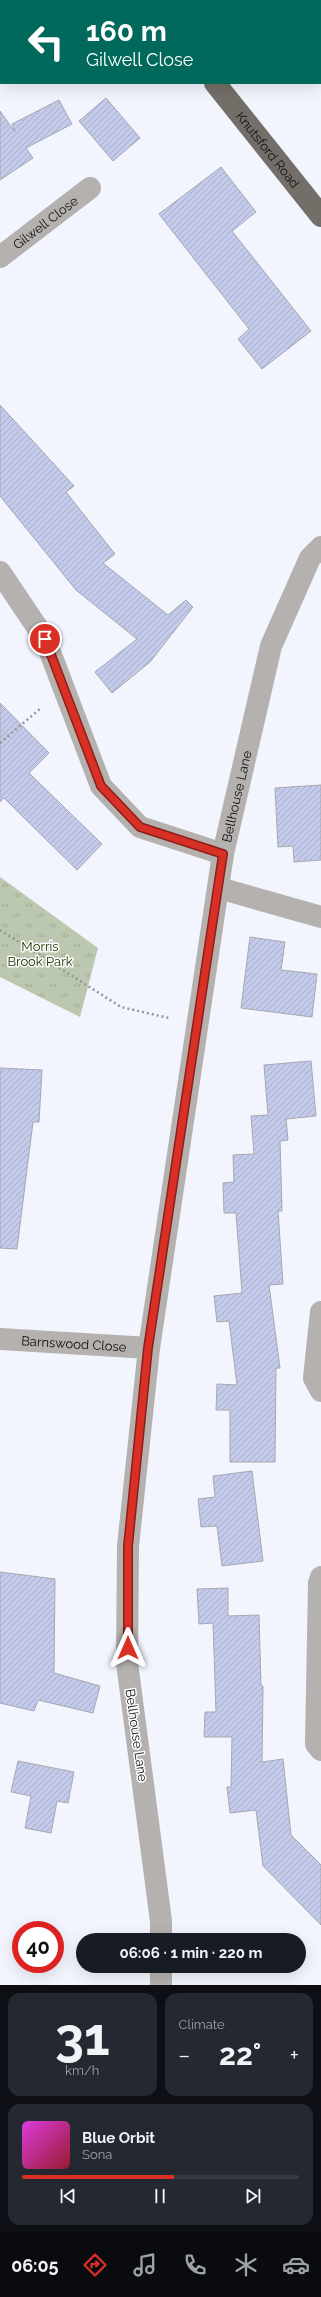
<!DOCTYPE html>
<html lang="en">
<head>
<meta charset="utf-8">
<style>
	:root { --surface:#171b24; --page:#242831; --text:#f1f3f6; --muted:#9ea1a6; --line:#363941; --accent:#d93025 }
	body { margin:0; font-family:Raleway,sans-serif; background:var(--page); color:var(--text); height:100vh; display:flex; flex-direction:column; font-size:15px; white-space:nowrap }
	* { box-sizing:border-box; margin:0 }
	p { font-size:13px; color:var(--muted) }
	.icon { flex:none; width:22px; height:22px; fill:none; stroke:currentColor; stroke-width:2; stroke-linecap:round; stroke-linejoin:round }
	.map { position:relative; height:1985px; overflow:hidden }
	.drawer { display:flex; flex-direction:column; gap:8px; padding:8px; background:#0d0f14; flex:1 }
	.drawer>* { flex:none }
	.banner { position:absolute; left:0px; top:0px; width:321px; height:84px; box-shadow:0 4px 16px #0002; background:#00695c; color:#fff; overflow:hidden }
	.speed { position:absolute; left:12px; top:1921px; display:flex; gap:8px; font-size:20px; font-weight:700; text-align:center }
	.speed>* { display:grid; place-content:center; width:52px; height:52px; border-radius:50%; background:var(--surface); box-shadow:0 4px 16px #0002; line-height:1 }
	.speed .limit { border:6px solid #d22; background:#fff; color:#111 }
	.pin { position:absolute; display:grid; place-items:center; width:34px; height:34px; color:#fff; margin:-17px; border:2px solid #fff; border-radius:50%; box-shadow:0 1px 4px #0007 }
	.me { position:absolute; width:44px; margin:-22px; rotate:0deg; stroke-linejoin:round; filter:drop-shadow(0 0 3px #0008) }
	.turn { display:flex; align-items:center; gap:14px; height:84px; padding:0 20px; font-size:18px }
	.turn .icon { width:52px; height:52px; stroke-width:2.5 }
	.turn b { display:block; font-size:28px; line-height:34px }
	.big { font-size:30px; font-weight:700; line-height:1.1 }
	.drawer .card { flex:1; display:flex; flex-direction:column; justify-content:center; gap:6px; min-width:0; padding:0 14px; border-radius:12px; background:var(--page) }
	.drawer .dial { align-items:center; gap:0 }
	.dial b { font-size:52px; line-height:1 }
	.song { display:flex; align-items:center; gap:12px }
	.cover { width:48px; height:48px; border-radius:6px; background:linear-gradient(135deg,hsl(300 70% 55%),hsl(350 70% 35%)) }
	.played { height:4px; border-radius:2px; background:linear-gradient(90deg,var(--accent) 55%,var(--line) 55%) }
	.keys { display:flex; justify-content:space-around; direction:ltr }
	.heat { display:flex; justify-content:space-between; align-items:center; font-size:22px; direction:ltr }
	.drawer .tiles { flex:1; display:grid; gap:8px; grid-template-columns:1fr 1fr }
	.card:last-child { grid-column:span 2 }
	.trip { position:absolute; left:76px; top:1933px; width:230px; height:40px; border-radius:20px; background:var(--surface); box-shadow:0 4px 16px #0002; font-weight:700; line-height:40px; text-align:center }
	.tab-bar { display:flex; height:64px; justify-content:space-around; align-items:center; background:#090b0e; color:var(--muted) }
	.tab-bar .icon { width:28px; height:28px }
	.tab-bar .selected { color:var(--accent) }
	.tab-bar b { font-size:18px; color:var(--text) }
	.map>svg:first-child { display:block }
	.park { fill:url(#park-tufts) }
	.building { fill:url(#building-hatch); stroke:#a6a8b1 }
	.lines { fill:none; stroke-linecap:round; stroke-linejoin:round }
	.path { stroke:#94969d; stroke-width:2.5; stroke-dasharray:2 3; stroke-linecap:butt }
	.minor { stroke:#b4b1ae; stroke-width:22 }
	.tertiary { stroke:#b4b1ae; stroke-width:22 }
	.trunk { stroke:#746e68; stroke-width:22 }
	.route-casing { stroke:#8d1f18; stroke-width:10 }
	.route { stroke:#d93025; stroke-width:7 }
	.labels { text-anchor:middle; stroke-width:3; stroke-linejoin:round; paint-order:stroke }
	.street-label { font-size:13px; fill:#0f0f12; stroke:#fff }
	.park-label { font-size:13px; fill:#233403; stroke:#fff }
</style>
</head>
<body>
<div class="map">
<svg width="321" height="1985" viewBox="0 0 321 1985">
	<defs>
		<pattern id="park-tufts" width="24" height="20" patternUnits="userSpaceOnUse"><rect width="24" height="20" fill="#bcc7b0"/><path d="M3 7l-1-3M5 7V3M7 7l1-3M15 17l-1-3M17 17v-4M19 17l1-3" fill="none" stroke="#a0aa96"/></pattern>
		<pattern id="building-hatch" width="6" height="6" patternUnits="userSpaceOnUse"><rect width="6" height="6" fill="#c4caea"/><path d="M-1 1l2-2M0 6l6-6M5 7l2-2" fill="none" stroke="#a7acc8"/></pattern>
	</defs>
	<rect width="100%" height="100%" fill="#f2f4fe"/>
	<path class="park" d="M0 877 98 948 80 1017 0 977Z"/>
	<path class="building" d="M106 98 140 138 113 161 79 121Z
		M59 100 72 124 26 148 33 158 0 180V111L15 132 12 124Z
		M221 167 256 212 232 231 311 331 262 369 238 339 249 329 159 214Z
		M0 405 74 486 66 492 115 554 103 563 168 615 186 600 193 607 150 662 112 693 95 672 137 639 76 590 0 496Z
		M0 703 49 753 29 773 102 844 77 870 4 798 0 802Z
		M321 785V860L294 862 293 846 278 847 275 788Z
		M250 937 285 942 281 970 317 974 312 1017 241 1008Z
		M311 1061 316 1116 286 1119 288 1140 280 1141 282 1211H278L283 1284 269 1285 280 1368H276L275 1462H230V1410H216L217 1384 237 1385 229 1321 217 1322 214 1296 242 1293 236 1213H224L223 1183 234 1182 233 1155 254 1154 251 1116 268 1115 264 1065Z
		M0 1068 42 1070 39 1122H33L17 1249 0 1248Z
		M252 1471 263 1561 222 1566 217 1526 201 1527 198 1499 215 1497 213 1476Z
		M0 1572 55 1579 54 1673 100 1686 93 1713 38 1700 34 1711 0 1703Z
		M228 1588V1616L259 1615 261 1686H263L262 1762 283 1759 291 1835 321 1865V1925L263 1866 256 1810 230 1813 227 1787H231L232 1737H204L205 1712H216L213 1623 199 1624 197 1589Z
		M18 1761 74 1772 68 1803 57 1801 51 1833 25 1828 31 1796 11 1792Z"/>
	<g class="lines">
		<path class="path" d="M0 743 41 708
			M0 930 121 1007 169 1018"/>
		<g class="minor">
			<path id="s1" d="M0 257 90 188"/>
			<path d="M0 572 45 639 101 786 140 827 223 854"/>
			<path d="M219 888 321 917"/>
			<path d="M321 1312 314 1378 321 1391"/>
			<path id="s2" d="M0 1339 149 1348"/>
			<path d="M321 1577 319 1583 316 1744 321 1750"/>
		</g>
		<g class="tertiary">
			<path id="s3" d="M161 1940V1921L127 1663 128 1546 149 1348 223 854 271 646 310 558 321 547"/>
			<path d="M161 1985V1966"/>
		</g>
		<g class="trunk">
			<path d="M146 0 147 1"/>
			<path id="s4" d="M215 83 321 216"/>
		</g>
	</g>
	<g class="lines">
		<defs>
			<path id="route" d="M45 639 101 786 140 827 223 854 148 1348 128 1546V1648"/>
		</defs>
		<use href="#route" class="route-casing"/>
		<use href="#route" class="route"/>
	</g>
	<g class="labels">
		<g class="street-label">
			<text dy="5" stroke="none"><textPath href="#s4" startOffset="85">Knutsford Road</textPath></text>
			<text dy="5" stroke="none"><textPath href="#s1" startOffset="57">Gilwell Close</textPath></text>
			<text dy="5" stroke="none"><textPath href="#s3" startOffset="1154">Bellhouse Lane</textPath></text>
			<text dy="5" stroke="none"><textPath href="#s2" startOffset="74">Barnswood Close</textPath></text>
			<text transform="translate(137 1735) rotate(82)" y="5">Bellhouse Lane</text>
		</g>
		<g class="park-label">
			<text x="40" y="951">Morris<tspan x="40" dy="15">Brook Park</tspan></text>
		</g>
	</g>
</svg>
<div class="speed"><div class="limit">40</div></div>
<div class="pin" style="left:45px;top:639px;background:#d93025"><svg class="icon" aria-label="arrive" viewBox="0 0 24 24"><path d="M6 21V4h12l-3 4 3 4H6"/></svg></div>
<svg class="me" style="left:128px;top:1648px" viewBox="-20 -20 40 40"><path d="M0-17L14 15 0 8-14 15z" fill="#d93025" stroke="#fff" stroke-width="4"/></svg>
<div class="trip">06:06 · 1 min · 220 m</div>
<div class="banner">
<div class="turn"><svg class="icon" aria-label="left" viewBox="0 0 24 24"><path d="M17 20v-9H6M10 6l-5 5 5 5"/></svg><div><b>160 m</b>Gilwell Close</div></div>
</div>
</div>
<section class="drawer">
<div class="tiles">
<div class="card dial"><b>31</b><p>km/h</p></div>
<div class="card"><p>Climate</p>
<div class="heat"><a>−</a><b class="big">22°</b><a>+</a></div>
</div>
<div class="card">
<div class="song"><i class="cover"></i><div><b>Blue Orbit</b><p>Sona</p></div></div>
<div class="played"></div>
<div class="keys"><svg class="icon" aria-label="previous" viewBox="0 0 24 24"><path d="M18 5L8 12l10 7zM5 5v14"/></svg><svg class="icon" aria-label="pause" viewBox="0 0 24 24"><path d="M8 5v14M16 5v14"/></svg><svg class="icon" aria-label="next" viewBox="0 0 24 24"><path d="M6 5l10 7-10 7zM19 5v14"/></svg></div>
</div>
</div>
</section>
<nav class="tab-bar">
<b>06:05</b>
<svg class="icon selected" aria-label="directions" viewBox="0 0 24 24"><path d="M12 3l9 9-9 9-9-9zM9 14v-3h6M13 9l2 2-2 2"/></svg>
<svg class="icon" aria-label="music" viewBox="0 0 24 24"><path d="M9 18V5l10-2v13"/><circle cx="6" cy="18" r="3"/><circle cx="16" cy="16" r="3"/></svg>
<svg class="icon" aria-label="phone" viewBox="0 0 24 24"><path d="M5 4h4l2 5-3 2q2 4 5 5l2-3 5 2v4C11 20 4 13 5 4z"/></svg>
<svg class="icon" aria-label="climate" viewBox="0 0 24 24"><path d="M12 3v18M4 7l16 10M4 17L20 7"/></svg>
<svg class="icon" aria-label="car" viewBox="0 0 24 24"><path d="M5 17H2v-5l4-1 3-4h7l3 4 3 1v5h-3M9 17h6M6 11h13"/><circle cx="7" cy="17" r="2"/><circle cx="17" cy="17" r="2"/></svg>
</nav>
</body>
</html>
